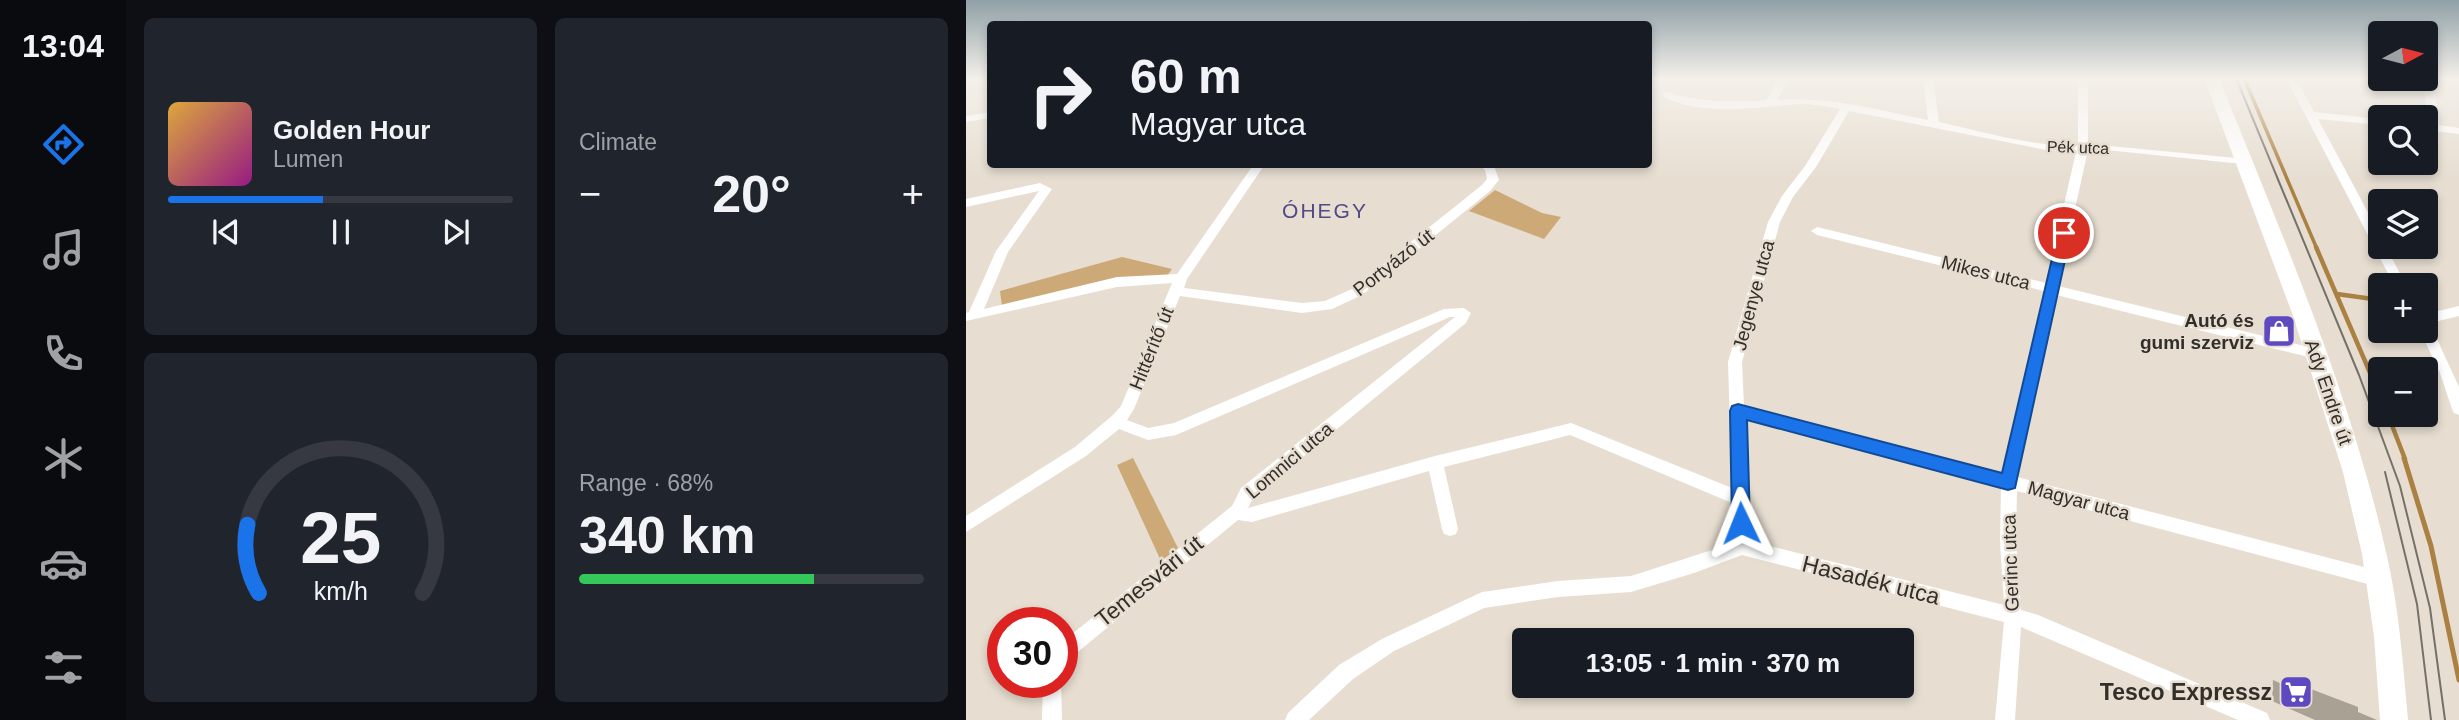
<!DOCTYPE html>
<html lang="en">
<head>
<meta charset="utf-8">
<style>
	:root { --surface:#171b24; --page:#20242c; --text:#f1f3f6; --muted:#9ea1a6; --line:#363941; --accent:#1a73e8 }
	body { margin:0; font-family:Helvetica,sans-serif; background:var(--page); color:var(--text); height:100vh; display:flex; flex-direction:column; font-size:26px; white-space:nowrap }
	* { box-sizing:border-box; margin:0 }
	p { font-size:23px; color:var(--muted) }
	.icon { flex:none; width:38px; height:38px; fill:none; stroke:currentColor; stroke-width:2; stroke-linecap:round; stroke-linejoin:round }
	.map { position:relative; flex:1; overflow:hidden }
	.drawer { display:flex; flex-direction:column; gap:18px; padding:18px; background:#0d0f14; width:840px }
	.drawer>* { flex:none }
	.top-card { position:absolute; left:21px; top:21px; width:665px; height:147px; border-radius:7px; box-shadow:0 4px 10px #0003; background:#171b24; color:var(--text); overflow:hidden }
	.needle { width:46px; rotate:83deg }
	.tools { position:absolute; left:1402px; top:21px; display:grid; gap:14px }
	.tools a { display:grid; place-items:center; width:70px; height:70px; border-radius:7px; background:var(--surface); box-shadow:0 4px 10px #0003; font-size:35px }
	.speed { position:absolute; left:21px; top:607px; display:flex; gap:14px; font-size:35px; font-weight:700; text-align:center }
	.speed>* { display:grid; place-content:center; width:91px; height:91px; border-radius:50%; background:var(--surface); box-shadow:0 4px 10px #0003; line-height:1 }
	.speed .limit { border:10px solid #d22; background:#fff; color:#111 }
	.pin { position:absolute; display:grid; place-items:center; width:60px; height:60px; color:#fff; margin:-30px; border:4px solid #fff; border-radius:50%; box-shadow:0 2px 7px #0007 }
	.me { position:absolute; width:77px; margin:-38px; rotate:358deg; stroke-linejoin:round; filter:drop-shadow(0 0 5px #0008) }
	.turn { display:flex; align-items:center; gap:24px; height:147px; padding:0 28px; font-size:32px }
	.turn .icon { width:91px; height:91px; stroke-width:2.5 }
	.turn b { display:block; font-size:49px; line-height:60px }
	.big { font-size:52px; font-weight:700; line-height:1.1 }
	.drawer .tile { flex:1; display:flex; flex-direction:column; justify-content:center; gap:10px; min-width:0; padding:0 24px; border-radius:10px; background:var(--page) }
	.drawer .dial { align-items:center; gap:0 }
	.dial svg { height:182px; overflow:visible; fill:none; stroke:var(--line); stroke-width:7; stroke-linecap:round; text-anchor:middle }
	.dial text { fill:var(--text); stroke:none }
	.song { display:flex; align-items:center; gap:21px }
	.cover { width:84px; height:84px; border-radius:10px; background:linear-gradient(135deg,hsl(40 70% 55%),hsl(310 70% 35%)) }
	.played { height:7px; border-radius:4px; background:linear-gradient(90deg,var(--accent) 45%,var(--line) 45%) }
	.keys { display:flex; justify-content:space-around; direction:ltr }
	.heat { display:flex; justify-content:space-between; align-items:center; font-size:38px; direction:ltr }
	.charge { height:10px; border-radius:5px; background:linear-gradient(90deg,#34c759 68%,var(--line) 0) }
	.drawer .tiles { flex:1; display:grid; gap:18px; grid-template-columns:repeat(2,1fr) }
	.trip { position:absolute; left:546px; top:628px; width:402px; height:70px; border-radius:7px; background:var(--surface); box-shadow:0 4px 10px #0003; font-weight:700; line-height:70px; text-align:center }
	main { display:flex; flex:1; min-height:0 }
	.menu { display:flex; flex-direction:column; width:126px; justify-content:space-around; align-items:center; background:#090b0e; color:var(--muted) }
	.menu .icon { width:49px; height:49px }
	.menu .selected { color:var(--accent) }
	.menu b { font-size:32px; color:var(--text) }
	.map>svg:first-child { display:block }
	.green { fill:#cca977 }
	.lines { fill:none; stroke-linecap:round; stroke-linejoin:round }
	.stream-far2 { stroke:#ab8143; stroke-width:3.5 }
	.stream-far1 { stroke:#ab8143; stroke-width:4.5 }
	.stream { stroke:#ab8143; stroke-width:5 }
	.building { fill:#aaa195 }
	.street { fill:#fff; fill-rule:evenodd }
	.secondary { fill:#fff; fill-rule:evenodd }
	.tram { stroke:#757068; stroke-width:2 }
	.route { fill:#1a73e8; stroke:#114b97; stroke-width:2 }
	.labels { text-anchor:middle; stroke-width:5; stroke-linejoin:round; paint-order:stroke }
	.far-street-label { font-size:16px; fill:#322e2a; stroke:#e7ded1 }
	.street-label { font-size:19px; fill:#322e2a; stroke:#e7ded1 }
	.poi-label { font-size:19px; font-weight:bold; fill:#322e2a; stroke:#e7ded1; text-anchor:end }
	.neighbourhood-label { font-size:21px; letter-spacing:2px; fill:#504a88; stroke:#e7ded1 }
	.near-street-label { font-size:23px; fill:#322e2a; stroke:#e7ded1 }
	.near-poi-label { font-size:23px; font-weight:bold; fill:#322e2a; stroke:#e7ded1; text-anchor:end }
</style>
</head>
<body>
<main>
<nav class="menu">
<b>13:04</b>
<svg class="icon selected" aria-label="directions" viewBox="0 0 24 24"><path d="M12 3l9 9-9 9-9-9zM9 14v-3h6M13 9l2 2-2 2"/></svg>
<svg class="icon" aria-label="music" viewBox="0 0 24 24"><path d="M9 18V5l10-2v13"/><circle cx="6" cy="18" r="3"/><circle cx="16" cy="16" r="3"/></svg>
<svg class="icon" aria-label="phone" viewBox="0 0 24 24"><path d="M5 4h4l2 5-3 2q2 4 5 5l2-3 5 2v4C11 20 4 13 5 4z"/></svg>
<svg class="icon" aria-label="climate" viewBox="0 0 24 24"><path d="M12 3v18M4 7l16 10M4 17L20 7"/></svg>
<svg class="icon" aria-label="car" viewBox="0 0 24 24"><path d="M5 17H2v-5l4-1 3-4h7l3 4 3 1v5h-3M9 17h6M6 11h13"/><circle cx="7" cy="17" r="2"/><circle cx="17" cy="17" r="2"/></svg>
<svg class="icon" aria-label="filters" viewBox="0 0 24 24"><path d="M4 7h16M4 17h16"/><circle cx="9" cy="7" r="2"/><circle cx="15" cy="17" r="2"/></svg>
</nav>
<section class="drawer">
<div class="tiles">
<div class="tile">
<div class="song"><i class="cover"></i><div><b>Golden Hour</b><p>Lumen</p></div></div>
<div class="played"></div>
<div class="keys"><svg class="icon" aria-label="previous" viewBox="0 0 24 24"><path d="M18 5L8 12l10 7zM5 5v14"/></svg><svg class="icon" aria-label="pause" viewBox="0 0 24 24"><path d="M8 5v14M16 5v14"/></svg><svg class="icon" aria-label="next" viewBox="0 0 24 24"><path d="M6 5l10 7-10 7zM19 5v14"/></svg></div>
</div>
<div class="tile"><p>Climate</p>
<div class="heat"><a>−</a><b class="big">20°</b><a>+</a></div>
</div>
<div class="tile dial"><svg viewBox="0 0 100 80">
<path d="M14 69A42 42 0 1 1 86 69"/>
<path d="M14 69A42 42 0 0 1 9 39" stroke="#1a73e8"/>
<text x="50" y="56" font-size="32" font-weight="700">25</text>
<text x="50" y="72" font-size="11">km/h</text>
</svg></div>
<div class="tile"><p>Range · 68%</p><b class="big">340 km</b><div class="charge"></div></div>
</div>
</section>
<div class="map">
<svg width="1493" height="720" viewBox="0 0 1493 720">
	<rect width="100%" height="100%" fill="#e7ded1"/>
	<path class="green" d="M529 190 576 213 595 217 578 239 503 211Z
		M156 257 206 269 201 276 36 306 34 291Z
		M167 458 212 548 195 561 151 465Z"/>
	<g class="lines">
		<path class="stream-far2" d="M1278 78 1351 249"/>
		<path class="stream-far1" d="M1350 247 1414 396
			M1371 294 1414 300
			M1422 415 1439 459"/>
		<path class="stream" d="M1438 458 1465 546 1493 680"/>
	</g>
	<path class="building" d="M1316 678 1392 707V712L1411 720H1349L1306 701 1307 680 1316 684Z"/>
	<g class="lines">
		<path class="street" d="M813 78H823L811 100C862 96 912 110 962 120L957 78H967L973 122C1010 130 1076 149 1112 145V78H1122V144L1281 159V163L1277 164 1130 149 1122 150 1092 286 1351 349 1358 354 1356 358 1351 359 1090 295 1051 477 1413 571 1419 573 1422 579 1419 585 1413 587 1051 491 1050 542 1055 610 1072 615 1301 713 1304 720H1272L1055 627 1049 720H1029L1038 622 776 555 728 573 665 592 592 597 518 608 428 651 387 679 343 720H319L322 713 373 665 416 639 516 592 592 581 665 576 768 543 766 503 604 435 478 467 492 529 490 534 484 536 478 534 476 529 463 471 286 522 272 520 102 660 96 663V642L266 506 275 488 489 317H484L210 435 182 440 153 429 120 456 0 532V516L109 447 147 415 155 406 206 283 151 287 0 321V313L3 312 30 251 73 191 0 207V199L74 183 86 189 42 252 18 309 151 277 211 274 288 164H299L221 279 218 288 336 303 359 301 386 289 516 185 521 179 519 170 512 164 528 166 533 180 524 191 396 295 366 309 336 313 214 296 168 409 161 420 182 428 208 423 478 309 498 308 505 313 500 323 287 498 282 508 469 456 605 423 766 488 762 362 802 222 816 196 839 166 874 109C861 106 848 104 836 104 798 106 727 118 696 95L701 92C736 102 763 103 800 100ZM883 111 1080 150 1110 152 1080 283 851 227 845 231 851 235 1078 291 1036 473 778 407 776 362 814 222 827 197 850 167ZM779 419 1035 487 1034 542 1038 605 784 541Z
			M1320 78H1330L1348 112 1414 119V125L1352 119 1414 235V247H1420L1440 285H1428Z
			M1467 78 1473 125 1493 128V134L1460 130V124H1462L1457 79Z
			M24 112V118L0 122V116Z
			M1493 306V316L1460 324V314Z
			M1460 325 1465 326 1493 387V415L1488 413 1486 409 1474 373 1454 331H1460Z
			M77 682H95L96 720H76Z"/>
		<path class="secondary" d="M1238 78H1253C1315 233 1383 388 1420 552 1433 607 1437 664 1442 720H1414L1408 636 1396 554 1377 472 1326 313Z"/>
		<path class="tram" d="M1270 78 1393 375 1434 486 1464 608 1479 720
			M1419 472 1451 604 1465 720"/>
	</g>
	<linearGradient id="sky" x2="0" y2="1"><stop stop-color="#8fa0a6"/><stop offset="0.44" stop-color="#f4f0ea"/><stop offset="1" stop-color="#f4f0ea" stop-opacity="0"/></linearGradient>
	<rect width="1493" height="179" fill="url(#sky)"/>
	<path class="route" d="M1098 228 1105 233 1049 488 1042 490 781 420 784 523 781 529 775 531 768 529 766 523 764 411 766 406 772 404 1036 473 1092 233Z"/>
	<defs>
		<symbol id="shop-square" viewBox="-11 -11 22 22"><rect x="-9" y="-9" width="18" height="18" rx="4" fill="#5e49c1" stroke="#e7ded1"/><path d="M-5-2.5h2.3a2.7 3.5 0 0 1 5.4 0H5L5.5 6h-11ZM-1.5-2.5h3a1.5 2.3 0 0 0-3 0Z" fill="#fff"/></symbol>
		<symbol id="supermarket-square" viewBox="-11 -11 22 22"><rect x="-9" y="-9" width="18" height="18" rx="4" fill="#5e49c1" stroke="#e7ded1"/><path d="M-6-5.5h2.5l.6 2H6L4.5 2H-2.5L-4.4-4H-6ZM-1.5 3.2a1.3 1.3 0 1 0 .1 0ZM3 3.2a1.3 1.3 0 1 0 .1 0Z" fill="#fff"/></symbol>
	</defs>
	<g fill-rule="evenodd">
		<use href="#shop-square" x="1294" y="312" width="38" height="38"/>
		<use href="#supermarket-square" x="1311" y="673" width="38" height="38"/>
	</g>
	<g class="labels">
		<g class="far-street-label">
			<text transform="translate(1112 147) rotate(2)" y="6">Pék utca</text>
		</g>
		<g class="street-label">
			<text transform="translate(427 262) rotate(-38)" y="7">Portyázó út</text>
			<text transform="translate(1020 272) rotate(14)" y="7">Mikes utca</text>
			<text transform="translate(787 295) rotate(-75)" y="7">Jegenye utca</text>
			<text transform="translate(185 348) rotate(-68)" y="7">Hittérítő út</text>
			<text transform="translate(1363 392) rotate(71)" y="7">Ady Endre út</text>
			<text transform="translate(323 460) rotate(-40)" y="7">Lomnici utca</text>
			<text transform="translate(1113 500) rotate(15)" y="7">Magyar utca</text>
			<text transform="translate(1044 563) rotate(-92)" y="7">Gerinc utca</text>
		</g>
		<g class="poi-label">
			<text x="1288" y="327">Autó és<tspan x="1288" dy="22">gumi szerviz</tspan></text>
		</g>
		<g class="neighbourhood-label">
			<text x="359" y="218">ÓHEGY</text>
		</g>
		<g class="near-street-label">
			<text transform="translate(905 580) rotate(14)" y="8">Hasadék utca</text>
			<text transform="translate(183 581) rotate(-39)" y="8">Temesvári út</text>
		</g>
		<g class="near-poi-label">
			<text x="1306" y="700">Tesco Expressz</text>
		</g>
	</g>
</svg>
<div class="tools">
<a><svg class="needle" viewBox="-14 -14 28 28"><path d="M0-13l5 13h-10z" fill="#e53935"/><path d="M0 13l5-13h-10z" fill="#9ea1a6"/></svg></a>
<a><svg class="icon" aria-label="search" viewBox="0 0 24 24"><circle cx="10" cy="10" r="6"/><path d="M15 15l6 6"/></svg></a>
<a><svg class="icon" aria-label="layers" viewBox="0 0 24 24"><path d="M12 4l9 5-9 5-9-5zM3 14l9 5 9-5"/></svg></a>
<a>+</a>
<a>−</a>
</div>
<div class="speed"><div class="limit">30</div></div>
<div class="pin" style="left:1098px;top:233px;background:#d93025"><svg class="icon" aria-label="arrive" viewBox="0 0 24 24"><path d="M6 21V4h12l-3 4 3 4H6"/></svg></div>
<svg class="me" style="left:775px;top:523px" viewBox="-20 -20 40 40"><path d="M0-17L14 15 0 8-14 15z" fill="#1a73e8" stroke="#fff" stroke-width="4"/></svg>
<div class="trip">13:05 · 1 min · 370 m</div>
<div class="top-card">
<div class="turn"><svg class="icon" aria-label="right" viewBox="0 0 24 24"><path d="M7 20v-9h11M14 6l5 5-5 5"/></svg><div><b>60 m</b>Magyar utca</div></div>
</div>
</div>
</main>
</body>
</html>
